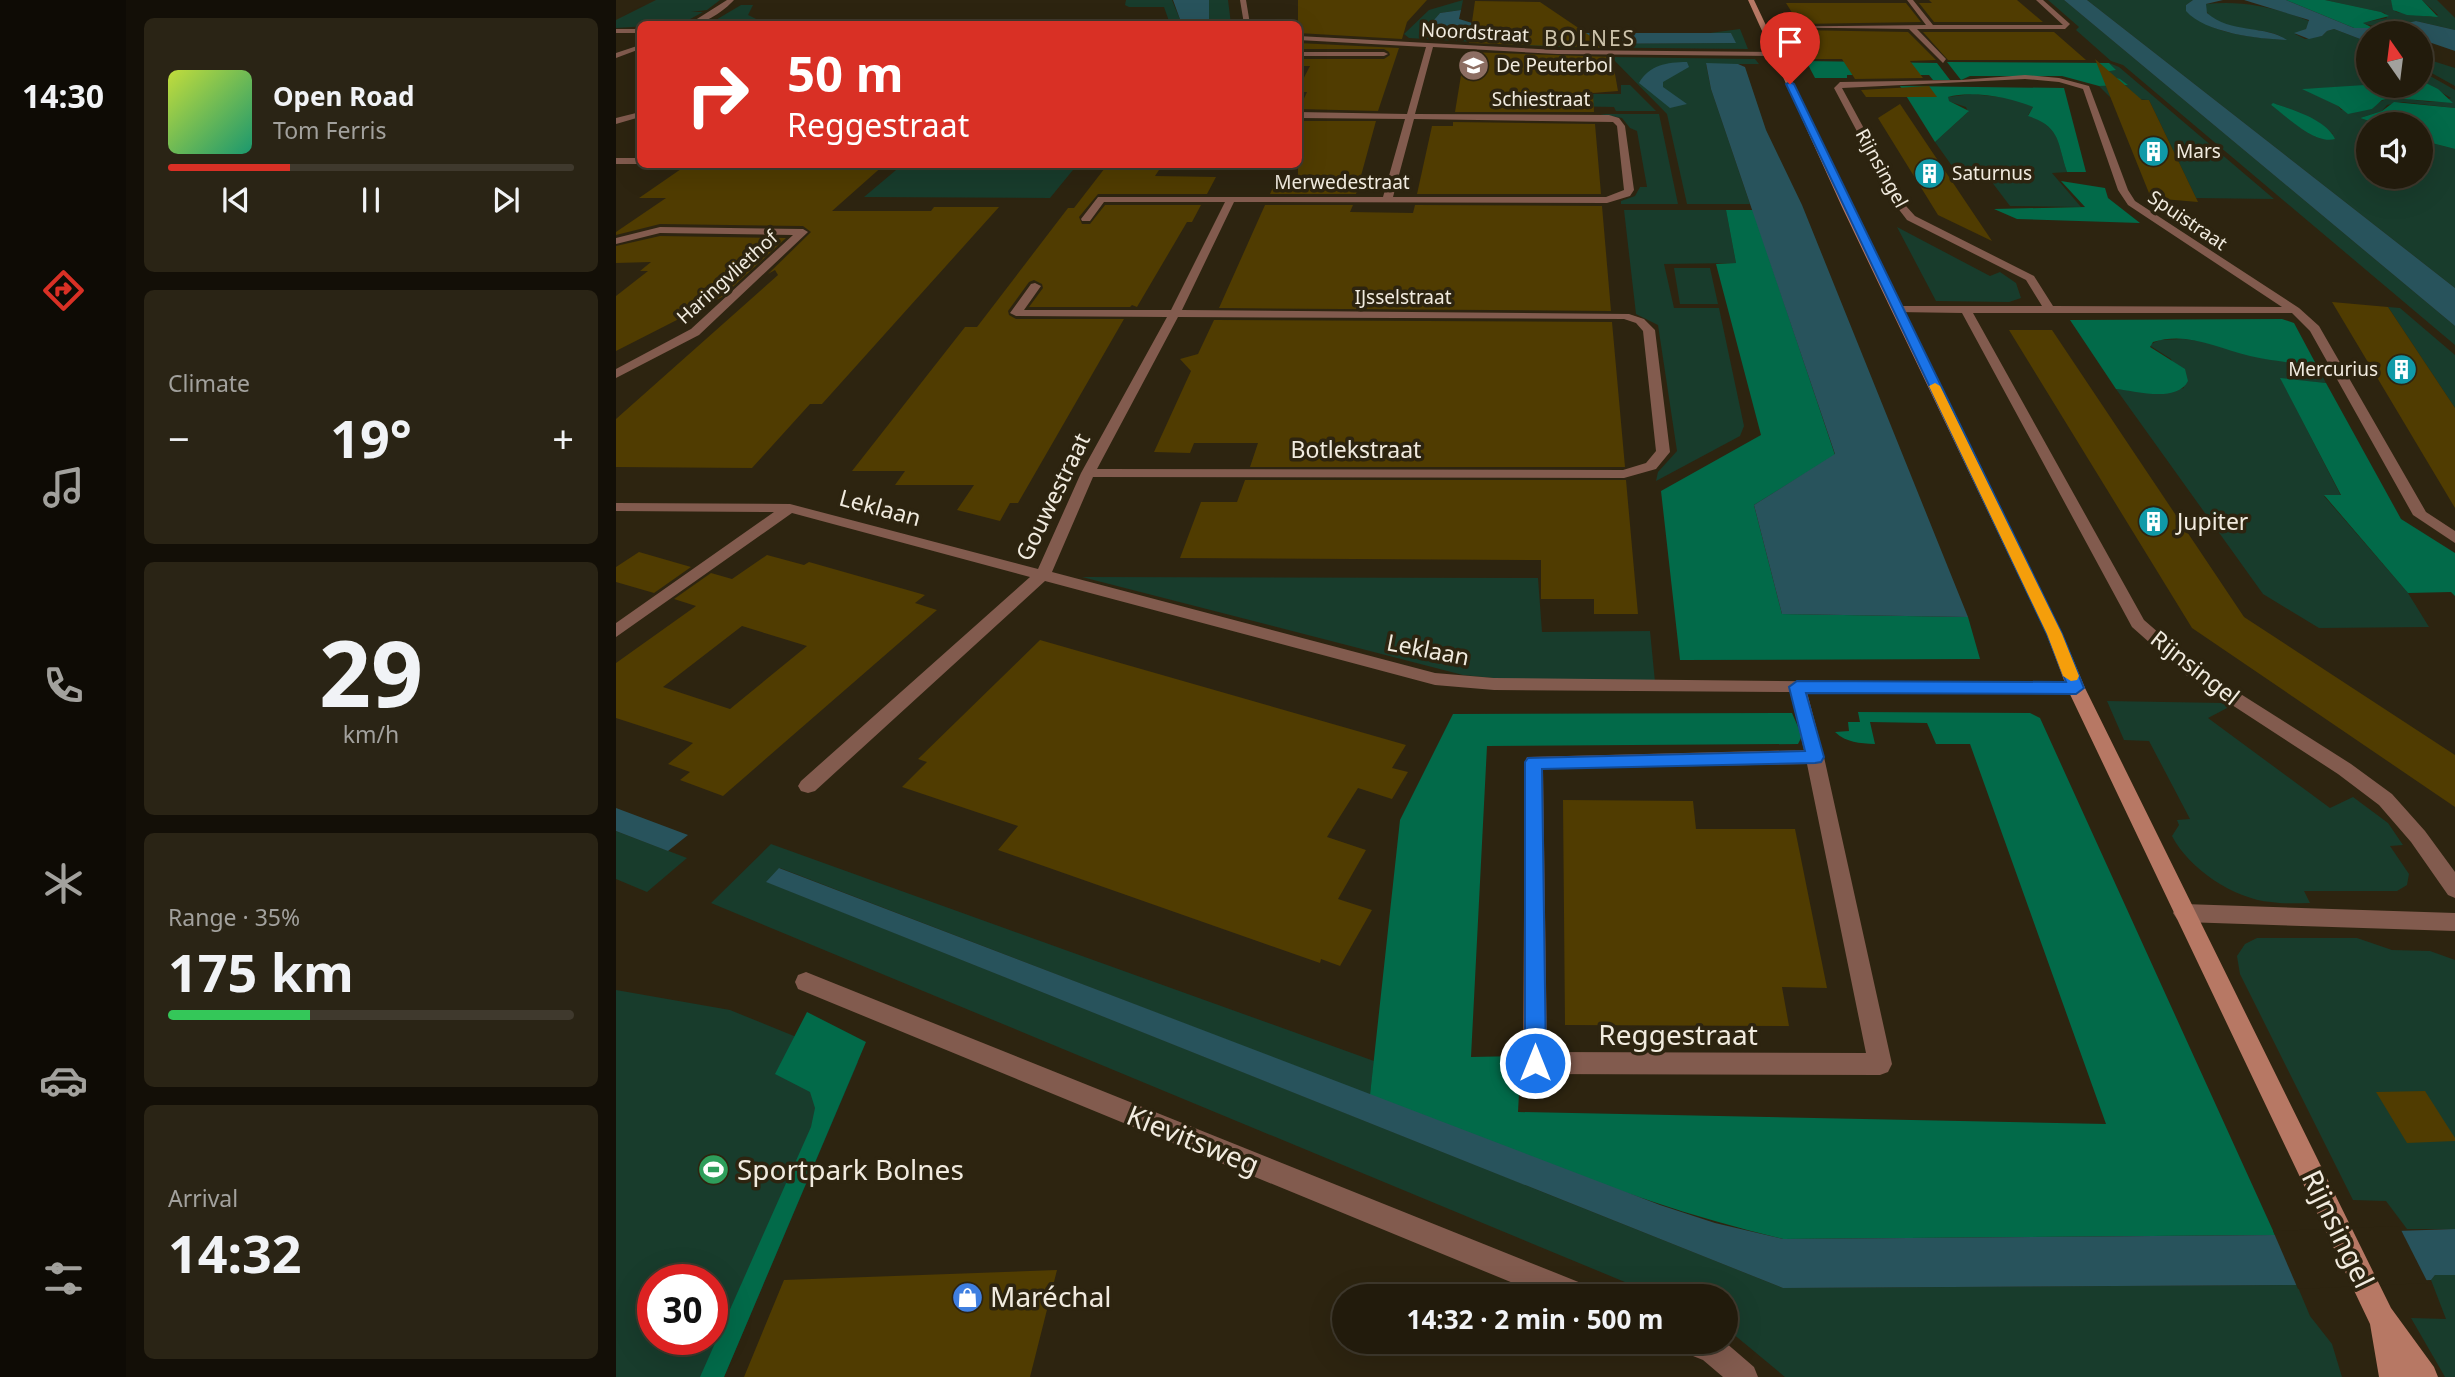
<!DOCTYPE html>
<html lang="en">
<head>
<meta charset="utf-8">
<style>
	:root { --surface:#221b0c; --page:#2a2415; --text:#f1f3f6; --muted:#a2a19d; --line:#3f392d; --accent:#d93025 }
	body { margin:0; font-family:"Noto Sans",sans-serif; background:var(--page); color:var(--text); height:100vh; display:flex; flex-direction:column; font-size:26px; white-space:nowrap }
	* { box-sizing:border-box; margin:0 }
	p { font-size:23px; color:var(--muted) }
	.icon { flex:none; width:38px; height:38px; fill:none; stroke:currentColor; stroke-width:2; stroke-linecap:round; stroke-linejoin:round }
	.map { position:relative; flex:1; overflow:hidden }
	.side { display:flex; flex-direction:column; gap:18px; padding:18px; background:#130f07; width:490px }
	.side>* { flex:none }
	.hud { position:absolute; left:21px; top:21px; width:665px; height:147px; border-radius:10px; box-shadow:0 7px 28px #0002,0 0 0 2px var(--line); background:#d93025; color:#fff; overflow:hidden }
	.needle { width:46px; rotate:346deg }
	.controls { position:absolute; left:1740px; top:21px; display:grid; gap:14px }
	.controls a { display:grid; place-items:center; width:77px; height:77px; border-radius:50%; background:var(--surface); box-shadow:0 7px 28px #0002,0 0 0 2px var(--line); font-size:35px }
	.speed { position:absolute; left:21px; top:1264px; display:flex; gap:14px; font-size:35px; font-weight:700; text-align:center }
	.speed>* { display:grid; place-content:center; width:91px; height:91px; border-radius:50%; background:var(--surface); box-shadow:0 7px 28px #0002,0 0 0 2px var(--line); line-height:1 }
	.speed .limit { border:10px solid #d22; background:#fff; color:#111 }
	.pin { position:absolute; display:grid; place-items:center; width:60px; height:60px; color:#fff; margin:-72px -30px; border-radius:50% 50% 50% 0; rotate:-45deg; box-shadow:0 0 7px #0007 }
	.pin .icon { rotate:45deg }
	.me { position:absolute; width:77px; margin:-38px; rotate:0deg; stroke-linejoin:round; filter:drop-shadow(0 0 5px #0008) }
	.turn { display:flex; align-items:center; gap:24px; height:147px; padding:0 35px; font-size:32px }
	.turn .icon { width:91px; height:91px; stroke-width:2.5 }
	.turn b { display:block; font-size:49px; line-height:60px }
	.big { font-size:52px; font-weight:700; line-height:1.1 }
	.side .widget { flex:1; display:flex; flex-direction:column; justify-content:center; gap:10px; min-width:0; padding:0 24px; border-radius:10px; background:var(--page) }
	.side .dial { align-items:center; gap:0 }
	.dial b { font-size:91px; line-height:1 }
	.song { display:flex; align-items:center; gap:21px }
	.cover { width:84px; height:84px; border-radius:10px; background:linear-gradient(135deg,hsl(70 70% 55%),hsl(160 70% 35%)) }
	.played { height:7px; border-radius:4px; background:linear-gradient(90deg,var(--accent) 30%,var(--line) 30%) }
	.keys { display:flex; justify-content:space-around; direction:ltr }
	.heat { display:flex; justify-content:space-between; align-items:center; font-size:38px; direction:ltr }
	.charge { height:10px; border-radius:5px; background:linear-gradient(90deg,#34c759 35%,var(--line) 0) }
	.trip { position:absolute; left:716px; top:1284px; width:406px; height:70px; border-radius:35px; background:var(--surface); box-shadow:0 7px 28px #0002,0 0 0 2px var(--line); font-weight:700; line-height:70px; text-align:center }
	main { display:flex; flex:1; min-height:0 }
	.menu { display:flex; flex-direction:column; width:126px; justify-content:space-around; align-items:center; background:#0e0b05; color:var(--muted) }
	.menu .icon { width:49px; height:49px }
	.menu .on { color:var(--accent) }
	.menu b { font-size:32px; color:var(--text) }
	.map>svg:first-child { display:block }
	.green { fill:#183c2c; fill-rule:evenodd }
	.forest { fill:#026a49 }
	.water { fill:#28535c }
	.pier { fill:#2d2410 }
	.building { fill:#503c01; fill-rule:evenodd }
	.lines { fill:none; stroke-linecap:round; stroke-linejoin:round }
	.street { fill:#825b4e; fill-rule:evenodd }
	.secondary { fill:#b77864; fill-rule:evenodd }
	.route { fill:#1a73e8; stroke:#114b97; stroke-width:2 }
	.slow { fill:#f59e0b }
	.labels { text-anchor:middle; stroke-width:7; stroke-linejoin:round; paint-order:stroke }
	.far-street-label { font-size:19px; fill:#f1ebdf; stroke:#2d2410 }
	.far-poi-label { font-size:19px; fill:#f1ebdf; stroke:#2d2410; text-anchor:start }
	.far-quarter-label { font-size:21px; letter-spacing:2px; fill:#cdc3aa; stroke:#2d2410 }
	.street-label { font-size:23px; fill:#f1ebdf; stroke:#2d2410 }
	.poi-label { font-size:23px; fill:#f1ebdf; stroke:#2d2410; text-anchor:start }
	.near-street-label { font-size:28px; fill:#f1ebdf; stroke:#2d2410 }
	.near-poi-label { font-size:28px; fill:#f1ebdf; stroke:#2d2410; text-anchor:start }
</style>
</head>
<body>
<main>
<nav class="menu">
<b>14:30</b>
<svg class="icon on" aria-label="directions" viewBox="0 0 24 24"><path d="M12 3l9 9-9 9-9-9zM9 14v-3h6M13 9l2 2-2 2"/></svg>
<svg class="icon" aria-label="music" viewBox="0 0 24 24"><path d="M9 18V5l10-2v13"/><circle cx="6" cy="18" r="3"/><circle cx="16" cy="16" r="3"/></svg>
<svg class="icon" aria-label="phone" viewBox="0 0 24 24"><path d="M5 4h4l2 5-3 2q2 4 5 5l2-3 5 2v4C11 20 4 13 5 4z"/></svg>
<svg class="icon" aria-label="climate" viewBox="0 0 24 24"><path d="M12 3v18M4 7l16 10M4 17L20 7"/></svg>
<svg class="icon" aria-label="car" viewBox="0 0 24 24"><path d="M5 17H2v-5l4-1 3-4h7l3 4 3 1v5h-3M9 17h6M6 11h13"/><circle cx="7" cy="17" r="2"/><circle cx="17" cy="17" r="2"/></svg>
<svg class="icon" aria-label="filters" viewBox="0 0 24 24"><path d="M4 7h16M4 17h16"/><circle cx="9" cy="7" r="2"/><circle cx="15" cy="17" r="2"/></svg>
</nav>
<section class="side">
<div class="widget">
<div class="song"><i class="cover"></i><div><b>Open Road</b><p>Tom Ferris</p></div></div>
<div class="played"></div>
<div class="keys"><svg class="icon" aria-label="previous" viewBox="0 0 24 24"><path d="M18 5L8 12l10 7zM5 5v14"/></svg><svg class="icon" aria-label="pause" viewBox="0 0 24 24"><path d="M8 5v14M16 5v14"/></svg><svg class="icon" aria-label="next" viewBox="0 0 24 24"><path d="M6 5l10 7-10 7zM19 5v14"/></svg></div>
</div>
<div class="widget"><p>Climate</p>
<div class="heat"><a>−</a><b class="big">19°</b><a>+</a></div>
</div>
<div class="widget dial"><b>29</b><p>km/h</p></div>
<div class="widget"><p>Range · 35%</p><b class="big">175 km</b><div class="charge"></div></div>
<div class="widget"><p>Arrival</p><b class="big">14:32</b></div>
</section>
<div class="map">
<svg width="1839" height="1377" viewBox="0 0 1839 1377">
	<rect width="100%" height="100%" fill="#2d2410"/>
	<path class="green" d="M40 0H104L91 10 75 12H87L65 24 0 28V20Z
		M510 0H556L565 22 593 21V0H612L615 24H554L548 7H513L509 5Z
		M847 0 845 10 824 13 806 35 947 44 1119 43 1115 33H1094L1124 29 1132 49 940 47 793 38 788 34 813 10Z
		M1432 0H1448L1839 326V345L1507 65 1495 61 1460 30 1463 27Z
		M1471 0H1577L1570 5C1583 34 1641 38 1670 40 1650 22 1601 38 1589 8L1590 4C1626 0 1659 7 1693 21L1690 29 1679 34 1689 39 1706 36 1711 31 1718 29 1752 42V86L1688 89 1722 106 1725 110 1756 109C1775 84 1810 111 1835 98L1804 80V57L1839 68V86L1812 71 1807 72 1839 90V108L1786 102 1771 105 1766 111 1744 118 1762 124H1752V177H1804V140L1839 149V288ZM1660 104 1702 122 1717 134 1700 137 1655 105Z
		M1709 0H1775L1780 12 1815 17 1822 15 1806 0H1821L1839 18V30L1800 21 1766 28 1745 23 1771 18 1769 13Z
		M125 5H137L132 15 150 24H93Z
		M995 57 1139 59 1143 64H1090L1095 89 1134 204H1071L1051 114Z
		M1493 63 1503 67 1658 199 1580 198 1533 100 1494 97 1483 86 1511 85 1490 75 1488 72 1499 70Z
		M1005 85H1014L1040 111H1000L998 107 948 106 972 94H1005Z
		M1356 94 1401 99 1417 107 1412 115C1445 128 1441 141 1451 172L1436 173 1465 207 1394 206 1369 173H1341L1319 142 1352 112 1350 107 1332 101V97Z
		M984 114H1043L1062 204H1005V201L1019 196 1024 187H1031L1021 131 1014 128 1006 118Z
		M286 165V164L461 165 434 198 248 197Z
		M1008 210H1110L1120 263 1048 264 1058 308H1103L1128 426 1124 436 1040 481 1042 472 1061 451 1042 325 1020 314Z
		M1281 227 1374 276 1384 272 1400 283 1405 298 1393 302 1320 301Z
		M1058 268H1094L1102 304H1064Z
		M1772 307 1784 308 1839 355V408Z
		M1568 339 1591 342 1650 359 1701 366 1710 383 1665 379 1725 496H1708L1792 593 1813 627 1703 628 1647 594 1500 389 1543 393 1568 388 1555 359 1533 345 1544 340Z
		M466 577 922 578 926 632 1034 631 1039 682H917L847 675Z
		M1491 701 1607 703 1613 707 1592 718 1714 808 1737 797 1772 823 1787 845 1774 846 1793 874 1791 885 1781 891H1688L1694 903C1681 903 1667 904 1655 902 1618 899 1573 869 1556 836L1563 825 1561 820 1574 819 1533 741 1508 740Z
		M0 831 71 858 31 892 0 879Z
		M155 844 758 1061 754 1095 164 868 151 882 1167 1288 1681 1285 1694 1316 1716 1344 1726 1377H1169L1110 1328V1297H1045L95 903Z
		M1641 938H1741L1776 950 1814 951 1839 960V1229H1791L1770 1201 1737 1200 1624 974 1621 956 1629 944Z
		M0 990 114 1010 242 1062 108 1377H0ZM37 1279H96V1339H37Z
		M1819 1275H1839V1377H1829L1795 1318 1830 1319 1815 1280Z"/>
	<path class="forest" d="M1670 0H1709L1765 12 1773 16 1747 23 1757 28H1738Z
		M1775 0H1806L1822 17 1791 15 1777 10Z
		M1190 61 1321 63 1334 80H1317L1313 75H1231V78H1199Z
		M1331 62 1493 63 1500 70 1489 72 1490 75 1504 79 1512 85 1483 86 1446 76H1354L1345 80Z
		M1804 80 1822 89 1837 103 1777 98 1766 100 1756 109 1732 114 1722 106 1686 89 1749 85 1774 91 1777 90 1771 86H1804Z
		M1284 86 1448 88 1470 172H1451C1441 142 1445 127 1412 116L1417 107C1396 98 1356 90 1332 97L1333 101 1353 111 1319 142Z
		M1778 102 1839 108V149L1804 140V124H1762L1744 118 1766 111Z
		M1657 103C1676 110 1710 119 1719 139 1699 145 1670 116 1655 105Z
		M1445 181 1489 188 1492 198 1524 223 1401 219 1378 209 1469 207Z
		M1110 210H1137L1219 455 1138 505 1166 614 1352 617 1364 659 1064 660 1045 491 1145 435 1100 264 1120 263Z
		M1666 319 1678 323 1701 366C1678 363 1656 361 1634 356 1601 348 1571 331 1537 342L1534 347 1569 369 1572 381C1561 403 1520 391 1500 389L1454 320Z
		M1664 378 1710 383 1785 519 1839 553V596L1835 592 1792 593 1708 495H1725Z
		M1242 712 1414 713 1424 718 1659 1235 1167 1239C1025 1206 890 1147 754 1095L784 820 837 714 1176 713 1186 736 1182 744 871 746 855 1057 905 1056 902 1112 1490 1124 1354 744H1320L1311 723 1254 722 1259 744C1243 743 1231 743 1219 732L1233 731 1232 722H1244Z
		M191 1012 250 1042 108 1377H84L195 1127 199 1108 194 1092 159 1074Z"/>
	<path class="water" d="M557 0H593V21L565 22Z
		M1448 0H1471L1839 288V326Z
		M1577 0H1607L1590 4 1591 13C1614 34 1651 25 1671 40 1643 39 1589 33 1570 11V5Z
		M1628 0H1670L1738 28H1766L1800 21 1839 30V51L1804 39V33C1785 33 1769 30 1750 30L1757 33H1752V42L1718 29 1711 31 1706 36 1693 39 1678 33 1690 29 1693 20Z
		M845 10 843 19 889 33H1115L1120 43 947 44 806 34 824 13Z
		M1071 62 1073 67 1047 82V87L1071 104 1054 108 1023 83C1033 65 1051 62 1071 62Z
		M1090 63 1122 64 1129 67 1150 130 1186 205 1352 617 1166 614 1138 505 1219 454 1095 89Z
		M0 808 72 835 52 851 0 831Z
		M163 868 1044 1205 1099 1223 1167 1239 1659 1235 1839 1229V1275H1819L1815 1280 1681 1285 1167 1288 150 882Z"/>
	<path class="pier" d="M1783 1226 1812 1283 1682 1289 1657 1231Z"/>
	<path class="building" d="M682 0H811L791 22 786 39 682 33Z
		M1313 0H1401L1427 22H1318L1303 3H1316Z
		M859 1 924 2 992 48 853 43Z
		M1170 3H1290L1305 22 1183 24Z
		M1180 30 1292 32 1320 60 1294 61 1307 78 1239 79 1226 59H1196Z
		M1307 32H1438L1470 60H1332Z
		M682 43 783 48 762 111 683 109 691 92H682V89L694 66H682V59H768L774 55 773 52 768 49H682Z
		M852 52 996 57 1002 91 977 93 978 112H839L848 57 851 62Z
		M1479 59 1526 100H1533L1582 202 1535 198Z
		M1313 86 1321 97H1250L1245 90Z
		M1284 104 1376 241 1322 215 1262 118Z
		M682 121H760L740 194H654L662 177H682Z
		M837 122 979 124 985 194H801L816 126H837Z
		M209 164H269L216 211H315L318 207H383L206 404H194L136 468 0 467V419L162 275 159 270 152 274 195 232 187 226 44 224 0 235V232L50 198H23L65 169Z
		M492 164H547L539 176 600 177 591 194H482L463 217 466 224H474L489 205H585L576 222H571L521 307 516 305 514 307H413L427 288 426 284 418 280 413 282 392 311 393 315 400 319H508L402 503H394L384 521 341 510 358 485H279L289 471H236L349 327H361L452 208H458Z
		M649 205H737L734 212 797 213 799 205 986 206 995 311 603 308Z
		M44 236 170 238 106 297 0 351V296L32 271H24L35 262 0 263V246Z
		M1716 302 1772 307 1839 408V508Z
		M598 320 996 322 1009 467H634L642 443H578L574 453 538 452 575 371 564 359 582 354Z
		M1393 330H1436L1628 617 1839 755V807L1576 628Z
		M629 480H1010L1022 614H978V599H925V560L564 558 585 502H621Z
		M23 552 75 567 38 593 0 582V567Z
		M151 555 188 565 193 562 309 595 299 603 321 610 107 796 64 780 74 772 52 764 77 743 0 718V663L80 606 58 599 95 573 116 579ZM126 626 191 646 114 709 47 687Z
		M424 640 790 745 776 768 792 772 776 799 742 788 711 837 750 850 722 899 756 910 724 966 705 959 704 963 382 850 402 826 286 787 311 762 302 759Z
		M947 800 1077 801 1080 829H1179L1211 988 1166 987 1173 1026 949 1025Z
		M1809 1091 1839 1138V1141L1791 1143 1760 1092Z
		M441 1270 414 1377H128L168 1280Z"/>
	<g class="lines">
		<path class="street" d="M111 0H118C108 11 88 25 73 24Z
			M624 0H630L634 24H628Z
			M1291 0H1297L1317 25H1447L1420 0H1427L1454 24 1449 29H1301L1330 59 1327 63 1293 29 1142 27 1310 25Z
			M0 29H24V33H0Z
			M682 36 941 50 1162 52 1159 56 941 54 817 47 799 114 993 115 1003 118 1009 126 1018 190 1014 196 991 203 618 202 566 310 1013 314 1028 319 1039 330 1054 452 1040 469 1008 478 477 477 436 572 819 673 878 678 1466 684 1469 688 1466 692 1460 694 1191 692 1208 757 1276 1064 1272 1072 1264 1075 919 1074 911 1071 907 1063 909 762 911 757 1188 750 1174 692 878 690 819 685 429 581 199 791 192 793 185 791 182 786 185 781 414 577 176 513 0 637V623L158 512 0 511V503L174 504 422 569 465 473 551 317 400 316 394 313 415 284 419 283 425 286 408 310H555L609 202H488L474 221H466L465 219 482 197H767L789 119 682 118V112L791 114 810 47 682 40ZM798 119 997 122 1001 126 1008 190 990 197H777ZM562 317 1008 319 1020 323 1027 331 1040 451 1030 463 1007 470 481 469ZM1191 764 1250 1053 931 1052 927 769Z
			M24 45V49L0 58V53Z
			M682 52H768L772 54 768 56H682Z
			M1409 75 1443 78 1473 86 1512 190 1519 201 1683 308 1703 326 1810 512 1839 531V543L1797 515 1694 331 1676 313H1357L1528 620 1582 667 1735 764 1776 794 1809 831 1839 872V898L1832 895 1795 842 1763 805 1722 774 1570 675 1516 627 1346 313 1281 312 1275 309 1281 306H1426L1410 280 1291 220 1281 207 1218 88 1224 82 1345 80ZM1409 79 1443 82 1467 89 1502 190 1512 205 1666 307 1437 306 1418 276 1299 216 1290 206 1226 88Z
			M24 112V117L0 124V118Z
			M0 158H24V164H0Z
			M44 227 187 229 192 232 83 335 0 378V369L75 329 177 235 44 233 0 244V238Z
			M1568 904 1839 913V931L1568 922 1561 919 1557 913 1561 907Z
			M190 972 965 1283 975 1287 978 1297H931L182 989 179 982 182 975Z
			M1063 1342H1109L1138 1367 1142 1377H1107L1087 1360 1067 1352Z"/>
		<path class="secondary" d="M1132 0H1138L1236 207 1446 633 1469 688 1775 1308 1818 1367 1822 1377H1763L1754 1324 1451 688 1430 633 1226 207Z"/>
	</g>
	<path class="route" d="M1174 82 1178 84 1446 634 1468 688 1460 694 1190 693 1208 757 1205 762 1199 763 926 769 930 1063 927 1070 919 1073 912 1070 909 1063V762L912 758 1189 751 1173 687 1181 681 1450 682 1431 634 1170 84Z"/>
	<path class="slow" d="M1319 383 1324 386 1446 634 1463 676 1461 680 1455 681 1447 676 1431 634 1313 386Z"/>
	<defs>
		<symbol id="school-disc" viewBox="-11 -11 22 22"><circle r="9.5" fill="#8d6e63" stroke="#2d2410"/><path d="M0-5L7-2L0 1L-7-2ZM-4 1L0 2.5L4 1V4Q0 6-4 4Z" fill="#fff"/></symbol>
		<symbol id="building-disc" viewBox="-11 -11 22 22"><circle r="9.5" fill="#0f9aa8" stroke="#2d2410"/><path d="M-4-6H4V6H1V3H-1V6H-4ZM-2.5-4.3h1.7v1.8h-1.7ZM.8-4.3h1.7v1.8H.8ZM-2.5-1h1.7V.8h-1.7ZM.8-1h1.7V.8H.8Z" fill="#fff"/></symbol>
		<symbol id="stadium-disc" viewBox="-11 -11 22 22"><circle r="9.5" fill="#2e9e5b" stroke="#2d2410"/><path d="M0-5a6.5 5 0 1 0 0 10a6.5 5 0 1 0 0-10ZM-3.5-1.8h7v3.6h-7Z" fill="#fff"/></symbol>
		<symbol id="shop-disc" viewBox="-11 -11 22 22"><circle r="9.5" fill="#3f7fe0" stroke="#2d2410"/><path d="M-5-2.5h2.3a2.7 3.5 0 0 1 5.4 0H5L5.5 6h-11ZM-1.5-2.5h3a1.5 2.3 0 0 0-3 0Z" fill="#fff"/></symbol>
	</defs>
	<g fill-rule="evenodd">
		<use href="#school-disc" x="840" y="48" width="35" height="35"/>
		<use href="#building-disc" x="1520" y="134" width="35" height="35"/>
		<use href="#building-disc" x="1296" y="156" width="35" height="35"/>
		<use href="#building-disc" x="1768" y="352" width="35" height="35"/>
		<use href="#building-disc" x="1520" y="504" width="35" height="35"/>
		<use href="#stadium-disc" x="80" y="1152" width="35" height="35"/>
		<use href="#shop-disc" x="334" y="1280" width="35" height="35"/>
	</g>
	<g class="labels">
		<g class="far-street-label">
			<text transform="translate(859 32) rotate(3)" y="7">Noordstraat</text>
			<text x="925" y="106">Schiestraat</text>
			<text transform="translate(1266 168) rotate(61)" y="7">Rijnsingel</text>
			<text x="726" y="189">Merwedestraat</text>
			<text transform="translate(1572 220) rotate(34)" y="7">Spuistraat</text>
			<text transform="translate(111 277) rotate(-42)" y="7">Haringvliethof</text>
			<text x="787" y="304">IJsselstraat</text>
		</g>
		<g class="far-poi-label">
			<text x="880" y="72">De Peuterbol</text>
			<text x="1560" y="158">Mars</text>
			<text x="1336" y="180">Saturnus</text>
			<text x="1762" y="376" text-anchor="end">Mercurius</text>
		</g>
		<g class="far-quarter-label">
			<text x="974" y="46">BOLNES</text>
		</g>
		<g class="street-label">
			<text x="740" y="458">Botlekstraat</text>
			<text transform="translate(437 497) rotate(-64)" y="8">Gouwestraat</text>
			<text transform="translate(264 508) rotate(15)" y="8">Leklaan</text>
			<text transform="translate(812 650) rotate(11)" y="8">Leklaan</text>
			<text transform="translate(1579 668) rotate(38)" y="8">Rijnsingel</text>
		</g>
		<g class="poi-label">
			<text x="1561" y="530">Jupiter</text>
		</g>
		<g class="near-street-label">
			<text x="1062" y="1045">Reggestraat</text>
			<text transform="translate(577 1140) rotate(22)" y="10">Kievitsweg</text>
			<text transform="translate(1722 1229) rotate(64)" y="10">Rijnsingel</text>
		</g>
		<g class="near-poi-label">
			<text x="121" y="1180">Sportpark Bolnes</text>
			<text x="374" y="1307">Maréchal</text>
		</g>
	</g>
</svg>
<div class="controls">
<a><svg class="needle" viewBox="-14 -14 28 28"><path d="M0-13l5 13h-10z" fill="#e53935"/><path d="M0 13l5-13h-10z" fill="#a2a19d"/></svg></a>
<a><svg class="icon" aria-label="sound" viewBox="0 0 24 24"><path d="M4 9h4l5-4v14l-5-4H4zM17 9q2 3 0 6"/></svg></a>
</div>
<div class="speed"><div class="limit">30</div></div>
<div class="pin" style="left:1174px;top:84px;background:#d93025"><svg class="icon" aria-label="arrive" viewBox="0 0 24 24"><path d="M6 21V4h12l-3 4 3 4H6"/></svg></div>
<svg class="me" style="left:919px;top:1063px" viewBox="-20 -20 40 40"><circle r="17" fill="#1a73e8" stroke="#fff" stroke-width="3"/><path d="M0-11L8 9 0 5-8 9z" fill="#fff"/></svg>
<div class="trip">14:32 · 2 min · 500 m</div>
<div class="hud">
<div class="turn"><svg class="icon" aria-label="right" viewBox="0 0 24 24"><path d="M7 20v-9h11M14 6l5 5-5 5"/></svg><div><b>50 m</b>Reggestraat</div></div>
</div>
</div>
</main>
</body>
</html>
